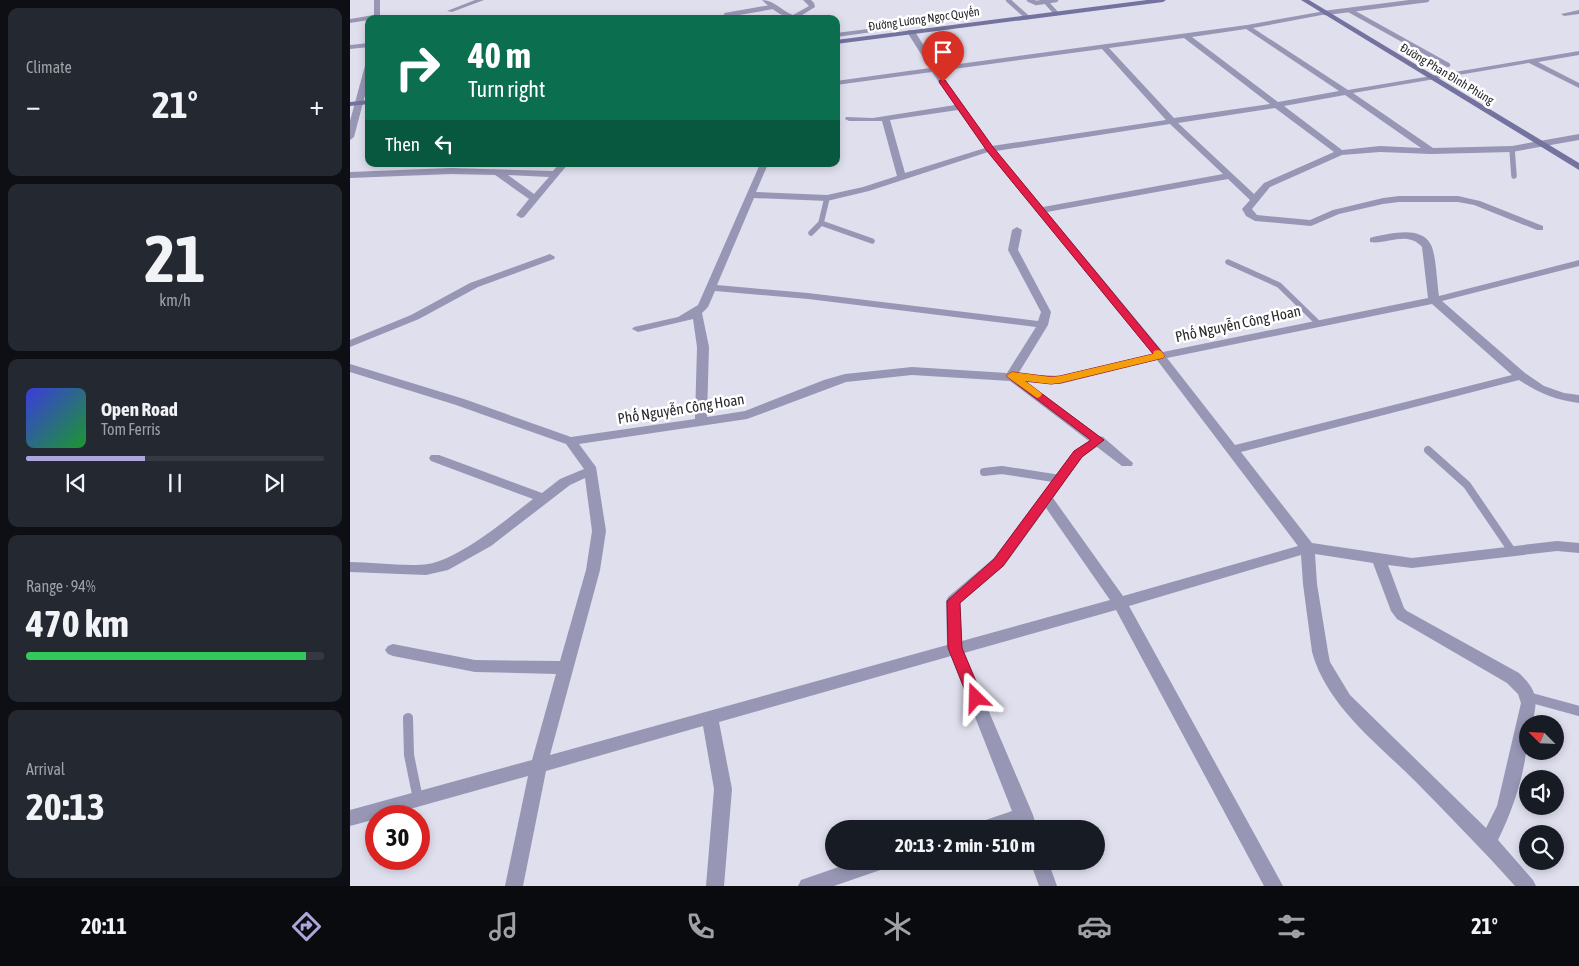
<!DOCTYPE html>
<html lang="en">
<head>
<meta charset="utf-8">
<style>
	:root { --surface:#171b24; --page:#242831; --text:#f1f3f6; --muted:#9ea1a6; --line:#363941; --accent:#ada5dc }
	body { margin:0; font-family:"Asap Condensed",sans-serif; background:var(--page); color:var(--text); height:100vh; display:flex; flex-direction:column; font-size:19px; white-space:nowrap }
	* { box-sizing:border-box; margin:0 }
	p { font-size:16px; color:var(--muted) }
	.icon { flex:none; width:28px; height:28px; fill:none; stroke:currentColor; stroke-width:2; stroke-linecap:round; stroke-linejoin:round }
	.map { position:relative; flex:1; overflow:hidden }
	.details { display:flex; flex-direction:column; gap:8px; padding:8px; background:#0d0f14; width:350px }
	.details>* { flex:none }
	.top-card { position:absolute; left:15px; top:15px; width:475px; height:152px; border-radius:10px; box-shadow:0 2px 8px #0003; background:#0b6e4f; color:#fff; overflow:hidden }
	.needle { width:32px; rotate:294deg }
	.tools { position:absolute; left:1169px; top:715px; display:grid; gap:10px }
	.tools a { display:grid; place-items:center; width:45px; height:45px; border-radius:50%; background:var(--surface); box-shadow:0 2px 8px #0003; font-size:25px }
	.speed { position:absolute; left:15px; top:805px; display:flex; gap:10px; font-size:25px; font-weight:700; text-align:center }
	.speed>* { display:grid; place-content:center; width:65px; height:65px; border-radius:50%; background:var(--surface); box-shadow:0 2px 8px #0003; line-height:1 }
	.speed .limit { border:8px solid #d22; background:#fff; color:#111 }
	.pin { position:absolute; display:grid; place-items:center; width:42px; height:42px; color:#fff; margin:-51px -21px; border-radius:50% 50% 50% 0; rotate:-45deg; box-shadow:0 0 5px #0007 }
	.pin .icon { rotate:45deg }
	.me { position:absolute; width:55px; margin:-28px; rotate:338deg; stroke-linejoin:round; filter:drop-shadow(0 0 4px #0008) }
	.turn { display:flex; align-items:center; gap:18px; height:105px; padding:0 20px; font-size:22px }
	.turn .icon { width:65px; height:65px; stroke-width:2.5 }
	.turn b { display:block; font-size:35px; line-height:42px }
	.then { display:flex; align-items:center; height:48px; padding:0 20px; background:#0003; gap:10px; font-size:19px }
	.big { font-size:38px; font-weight:700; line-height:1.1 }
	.details .widget { flex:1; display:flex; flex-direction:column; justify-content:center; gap:8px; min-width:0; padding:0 18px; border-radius:10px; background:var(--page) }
	.details .dial { align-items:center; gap:0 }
	.dial b { font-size:65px; line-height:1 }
	.song { display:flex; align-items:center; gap:15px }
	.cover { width:60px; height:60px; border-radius:8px; background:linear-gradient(135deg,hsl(240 70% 55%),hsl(130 70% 35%)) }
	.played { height:5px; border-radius:2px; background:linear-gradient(90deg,var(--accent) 40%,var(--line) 40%) }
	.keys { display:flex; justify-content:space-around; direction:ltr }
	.heat { display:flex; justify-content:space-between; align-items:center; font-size:28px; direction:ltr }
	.charge { height:8px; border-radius:4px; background:linear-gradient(90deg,#34c759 94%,var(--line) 0) }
	.trip { position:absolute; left:475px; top:820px; width:280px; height:50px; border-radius:25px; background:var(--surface); box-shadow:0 2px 8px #0003; font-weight:700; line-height:50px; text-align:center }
	.tabs { display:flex; height:80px; justify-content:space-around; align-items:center; background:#090b0e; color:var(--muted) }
	.tabs .icon { width:35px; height:35px }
	.tabs .on { color:var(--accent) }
	.tabs b { font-size:22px; color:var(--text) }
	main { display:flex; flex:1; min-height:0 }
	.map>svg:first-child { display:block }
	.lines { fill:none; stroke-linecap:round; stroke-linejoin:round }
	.lane-far3 { stroke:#9797b5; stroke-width:4.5 }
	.lane-far2 { stroke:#9797b5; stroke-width:5.5 }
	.lane-far1 { stroke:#9797b5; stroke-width:8 }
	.lane { stroke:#9797b5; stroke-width:10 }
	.street { fill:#9797b5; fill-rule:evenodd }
	.secondary { fill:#74739f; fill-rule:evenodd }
	.route { fill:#e11d48; stroke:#92132f }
	.slow { fill:#f59e0b }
	.labels { text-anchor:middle; stroke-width:5; stroke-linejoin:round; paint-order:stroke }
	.far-street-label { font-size:12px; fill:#29292e; stroke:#fff }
	.street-label { font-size:15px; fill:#29292e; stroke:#fff }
</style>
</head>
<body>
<main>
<section class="details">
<div class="widget"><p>Climate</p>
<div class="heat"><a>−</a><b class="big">21°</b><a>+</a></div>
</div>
<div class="widget dial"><b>21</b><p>km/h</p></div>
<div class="widget">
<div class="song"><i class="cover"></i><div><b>Open Road</b><p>Tom Ferris</p></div></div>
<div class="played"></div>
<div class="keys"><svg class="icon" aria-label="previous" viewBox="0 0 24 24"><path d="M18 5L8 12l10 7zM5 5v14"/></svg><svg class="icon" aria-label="pause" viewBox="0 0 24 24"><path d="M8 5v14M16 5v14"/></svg><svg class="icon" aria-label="next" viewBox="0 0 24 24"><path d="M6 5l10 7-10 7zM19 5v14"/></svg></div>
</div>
<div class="widget"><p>Range · 94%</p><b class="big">470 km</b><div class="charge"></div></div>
<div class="widget"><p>Arrival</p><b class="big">20:13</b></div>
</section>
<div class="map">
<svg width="1229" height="886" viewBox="0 0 1229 886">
	<rect width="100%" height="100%" fill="#dfdfee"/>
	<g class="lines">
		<path class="lane-far3" d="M658 0 677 17
			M679 0 686 3 706 0
			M696 2 706 13
			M999 10 1098 65
			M975 13 1077 0
			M376 15 422 7"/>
		<path class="lane-far2" d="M1162 149 1164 176
			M471 223 522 241
			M461 233 471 223 477 198
			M878 262 929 285 968 323"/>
		<path class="lane-far1" d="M1078 450 1117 485 1162 551
			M634 472 652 470 710 479"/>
		<path class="lane" d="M1178 697 1229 711
			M58 718 59 755 68 799"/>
		<path class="street" d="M24 0H30V19H19V20L0 23V19L24 15Z
			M125 0H134L102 12 97 11Z
			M412 0C424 0 432 11 443 15L459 6 453 0H461L464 3 465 7 449 17 451 19C435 19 423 11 412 0Z
			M1229 10V14L1214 16 1211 14Z
			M975 11 978 13 977 14 903 28 998 90 1229 51V55L1188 62 1229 83V88L1179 63 1003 93 1083 148 1162 146 1229 134V140L1162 152 1081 154 1030 152 992 155 920 187 902 209 907 215 960 220 983 210 1033 198 1049 196H1108L1130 201 1193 226V230H1187L1124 205 1108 202H1049L1033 204 989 214 961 226 905 221 896 216 892 209 900 200 878 179 697 212 813 352 1078 298 1072 247C1057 230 1037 245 1020 242V238L1023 237C1040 234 1071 225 1081 245 1086 254 1087 284 1089 296L1229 260V266L1092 301 1175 373 1194 386 1214 393 1229 395V403C1206 400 1188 393 1169 380L891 452 962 543 1062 558 1207 541 1229 543V553L1207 551 1062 568 1038 565 1054 608 1057 611 1169 673C1188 691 1188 700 1182 724H1178C1178 765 1166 803 1148 840L1183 880 1186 886H1165C1133 850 1099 816 1065 781 1027 743 977 706 962 652L953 584 951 555 779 606 933 886H914L766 610 614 653 683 815 687 829H669L668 825 658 829H624L627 823 662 811 601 656 369 722 382 789 374 886H356L364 789 353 726 196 771 173 886H155L178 776 35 816H26V819L0 826V810L182 760 206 674 125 672 43 656 38 654 35 650 38 646 43 644 125 660 210 661 236 570 242 531 235 478 220 485 141 546 98 570 76 575 0 572V562C22 562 58 567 78 564 109 559 157 519 183 499L81 461 79 458 81 455H89L192 493 210 479 234 469 216 444 106 405 0 372V364L114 399 221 437 345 419 347 347 343 319 288 332 282 329 284 327 328 317 348 305 410 164H418L406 192 477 195 513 187 547 176 532 121H499L495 119 496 117 523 118 605 105 582 72 486 85V81L580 68 557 32 558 30H564L587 67 897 25ZM896 29 989 91 928 102 842 37ZM834 38 920 104 824 118 759 48ZM752 49 816 120 642 146 589 71ZM995 95 1071 148 1030 146 992 150 934 106ZM925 108 984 152 914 183 904 194 828 123ZM608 110 635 148 555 173 540 120ZM820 124 873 174 693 207 646 151ZM638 152 803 354 710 376 668 374 698 325 701 312 668 250 672 230 667 227 662 230 658 250 691 312 688 321 458 293 367 285 404 198 477 201 519 191ZM365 291 458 299 686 327 657 373 562 367 495 374 474 380 395 411 357 417 359 347 352 313 358 307ZM1082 304 1162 375 885 445 817 358ZM807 360 948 546 773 596 703 498 732 457 747 447 772 466H782L783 463 753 437 749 436 676 382 710 384ZM562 375 660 381 739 441 724 451 644 558 598 597 596 601 597 645 200 755 250 570 256 531 246 467 229 444 397 419 496 382ZM696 508 760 600 612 641 610 603 654 566ZM965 554 1023 563 1041 611 1047 619 1157 683 1168 694 1171 703 1147 806 1136 828 1000 695 980 662 978 652 967 584Z
			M550 25 554 27 552 28 486 37V33Z
			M19 43V47L0 49V45Z
			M16 62H19V80L4 137 0 140V121Z
			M209 164H218L174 217 171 218 166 215 179 199 145 175 101 174 0 178V172L101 168 203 171ZM158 175 199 177 184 194Z
			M200 254 205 257 204 259 128 287 69 319 0 347V340L61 315 120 283Z
			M506 861H542L539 867 484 886H448L451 880Z
			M680 861H698L707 886H689Z"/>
		<path class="secondary" d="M797 0H816L813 2 486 44V40Z
			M951 0H959L1229 163V170Z
			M19 100V104L0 106V102Z"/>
	</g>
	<path class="route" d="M590 80H595L643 147 815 356 813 358 710 383 701 384 675 381 754 440 732 457 653 566 610 603 612 648 633 698 631 702 626 704 621 702 618 698 598 648 597 601 644 559 724 451 741 440 656 376 662 372 701 377 710 376 803 354 637 151 589 82Z"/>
	<path class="slow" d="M808 350 811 351 815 356 813 358 710 383 701 384 675 381 690 392 692 394 690 397 687 398 656 376 662 372 701 377 710 376 803 354 804 351Z"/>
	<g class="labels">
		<g class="far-street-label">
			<text transform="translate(574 19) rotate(-8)" y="4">Đường Lương Ngọc Quyến</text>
			<text transform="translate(1097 74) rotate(31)" y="4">Đường Phan Đình Phùng</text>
		</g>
		<g class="street-label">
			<text transform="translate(888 324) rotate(-12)" y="5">Phố Nguyễn Công Hoan</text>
			<text transform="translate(331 409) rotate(-9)" y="5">Phố Nguyễn Công Hoan</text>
		</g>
	</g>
</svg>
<div class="tools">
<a><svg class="needle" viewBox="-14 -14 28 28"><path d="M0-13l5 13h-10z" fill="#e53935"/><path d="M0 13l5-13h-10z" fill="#9ea1a6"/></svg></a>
<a><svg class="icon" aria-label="sound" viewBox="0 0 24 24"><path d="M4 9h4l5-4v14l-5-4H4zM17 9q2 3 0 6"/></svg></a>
<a><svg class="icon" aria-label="search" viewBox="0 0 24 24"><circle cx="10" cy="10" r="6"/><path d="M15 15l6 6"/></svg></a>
</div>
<div class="speed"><div class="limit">30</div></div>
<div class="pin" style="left:593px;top:82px;background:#d93025"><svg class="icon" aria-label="arrive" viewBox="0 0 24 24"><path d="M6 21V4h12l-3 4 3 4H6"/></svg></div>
<svg class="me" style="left:626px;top:698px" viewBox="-20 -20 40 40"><path d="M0-17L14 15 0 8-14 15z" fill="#e11d48" stroke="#fff" stroke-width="4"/></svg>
<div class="trip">20:13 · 2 min · 510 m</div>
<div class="top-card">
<div class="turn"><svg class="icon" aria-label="right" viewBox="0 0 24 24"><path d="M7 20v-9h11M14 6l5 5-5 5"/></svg><div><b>40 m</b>Turn right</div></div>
<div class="then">Then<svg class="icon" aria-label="left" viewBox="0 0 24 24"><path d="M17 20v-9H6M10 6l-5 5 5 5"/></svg></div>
</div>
</div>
</main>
<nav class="tabs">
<b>20:11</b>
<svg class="icon on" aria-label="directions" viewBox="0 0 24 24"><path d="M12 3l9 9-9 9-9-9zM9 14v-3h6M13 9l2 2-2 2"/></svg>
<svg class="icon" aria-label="music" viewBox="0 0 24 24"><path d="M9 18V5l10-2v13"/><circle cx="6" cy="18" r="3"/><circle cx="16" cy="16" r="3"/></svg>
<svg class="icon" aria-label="phone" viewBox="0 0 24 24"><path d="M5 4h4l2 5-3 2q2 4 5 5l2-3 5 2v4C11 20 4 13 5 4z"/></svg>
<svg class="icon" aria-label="climate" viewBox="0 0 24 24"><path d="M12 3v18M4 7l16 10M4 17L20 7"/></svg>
<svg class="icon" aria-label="car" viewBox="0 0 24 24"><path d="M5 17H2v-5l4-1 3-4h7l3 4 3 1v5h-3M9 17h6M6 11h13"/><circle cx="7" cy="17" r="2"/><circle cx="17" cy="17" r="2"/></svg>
<svg class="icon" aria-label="filters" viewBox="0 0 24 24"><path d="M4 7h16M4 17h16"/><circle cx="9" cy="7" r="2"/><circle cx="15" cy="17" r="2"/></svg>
<b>21°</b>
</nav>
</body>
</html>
